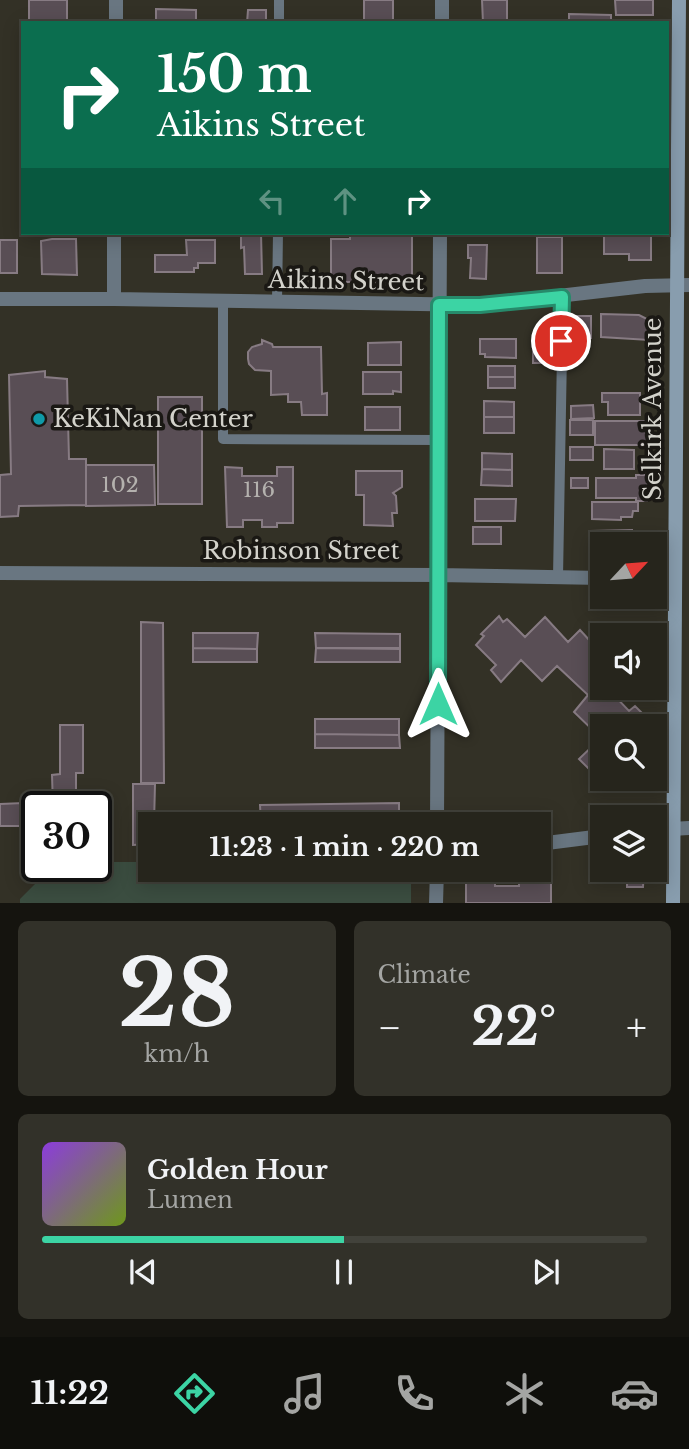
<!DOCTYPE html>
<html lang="en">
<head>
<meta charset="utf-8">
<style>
	:root { --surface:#26251c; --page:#323129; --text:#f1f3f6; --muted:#a4a5a3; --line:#42423b; --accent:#3cd4a4 }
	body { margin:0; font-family:"Libre Baskerville",serif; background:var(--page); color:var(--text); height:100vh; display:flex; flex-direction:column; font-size:26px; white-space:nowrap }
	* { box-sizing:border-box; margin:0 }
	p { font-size:23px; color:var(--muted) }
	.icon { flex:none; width:38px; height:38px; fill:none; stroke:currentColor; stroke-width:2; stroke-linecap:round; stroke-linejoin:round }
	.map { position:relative; height:903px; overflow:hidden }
	.details { display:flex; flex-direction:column; gap:18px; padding:18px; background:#15140f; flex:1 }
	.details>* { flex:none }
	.top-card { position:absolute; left:21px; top:21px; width:648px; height:214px; border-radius:0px; box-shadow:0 4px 18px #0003,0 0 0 2px var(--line); background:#0b6e4f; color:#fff; overflow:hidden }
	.needle { width:46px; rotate:64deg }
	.tools { position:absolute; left:590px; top:532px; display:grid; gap:14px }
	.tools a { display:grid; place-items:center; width:77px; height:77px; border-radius:0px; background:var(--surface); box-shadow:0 4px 18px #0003,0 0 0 2px var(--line); font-size:35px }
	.speed { position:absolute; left:21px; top:791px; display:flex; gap:14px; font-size:35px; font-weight:700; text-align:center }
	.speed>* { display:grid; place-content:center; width:91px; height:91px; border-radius:50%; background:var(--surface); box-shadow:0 4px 18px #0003,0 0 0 2px var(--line); line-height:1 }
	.speed .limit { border:4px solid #111; border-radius:10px; background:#fff; color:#111 }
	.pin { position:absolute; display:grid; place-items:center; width:60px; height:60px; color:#fff; margin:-30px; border:4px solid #fff; border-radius:50%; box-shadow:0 2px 7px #0007 }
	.me { position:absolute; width:77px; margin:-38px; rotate:0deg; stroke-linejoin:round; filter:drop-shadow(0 0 5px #0008) }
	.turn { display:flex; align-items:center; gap:24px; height:147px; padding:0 21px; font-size:32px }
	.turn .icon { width:91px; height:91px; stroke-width:2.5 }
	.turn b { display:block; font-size:49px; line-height:60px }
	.lanes { display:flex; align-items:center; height:66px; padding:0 21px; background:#0003; justify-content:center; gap:35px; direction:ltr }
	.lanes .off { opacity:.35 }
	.big { font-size:52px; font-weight:800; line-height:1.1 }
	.details .widget { flex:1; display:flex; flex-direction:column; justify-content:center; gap:10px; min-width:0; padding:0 24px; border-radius:10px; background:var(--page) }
	.details .dial { align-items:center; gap:0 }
	.dial b { font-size:91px; line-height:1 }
	.song { display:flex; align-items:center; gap:21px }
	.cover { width:84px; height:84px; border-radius:10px; background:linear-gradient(135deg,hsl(270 70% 55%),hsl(80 70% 35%)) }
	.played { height:7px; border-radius:4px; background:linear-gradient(90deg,var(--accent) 50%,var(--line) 50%) }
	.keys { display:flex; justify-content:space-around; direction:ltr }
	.heat { display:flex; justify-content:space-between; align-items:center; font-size:38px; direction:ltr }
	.details .tiles { flex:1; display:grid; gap:18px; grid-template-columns:1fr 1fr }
	.widget:last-child { grid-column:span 2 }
	.trip { position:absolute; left:138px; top:812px; width:413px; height:70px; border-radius:0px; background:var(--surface); box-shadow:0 4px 18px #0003,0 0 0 2px var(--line); font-weight:800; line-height:70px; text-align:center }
	.dock { display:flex; height:112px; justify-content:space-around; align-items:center; background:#0f0f0b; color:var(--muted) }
	.dock .icon { width:49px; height:49px }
	.dock .current { color:var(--accent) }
	.dock b { font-size:32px; color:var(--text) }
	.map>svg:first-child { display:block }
	.green { fill:#3b4d40 }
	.building { fill:#594e55; stroke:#877b83; stroke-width:2 }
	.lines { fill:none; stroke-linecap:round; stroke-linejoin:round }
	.lane { stroke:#697681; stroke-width:10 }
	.street { stroke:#697681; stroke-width:14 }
	.secondary { stroke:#889dae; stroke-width:14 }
	.route-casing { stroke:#278a6b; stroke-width:18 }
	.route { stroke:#3cd4a4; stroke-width:12 }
	.culture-dot { fill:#0f9aa8; stroke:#1a1814; stroke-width:2.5 }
	.labels { text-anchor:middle; stroke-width:7; stroke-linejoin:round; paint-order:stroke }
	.number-label { font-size:21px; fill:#b4b1ae }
	.street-label { font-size:24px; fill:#d3d2cb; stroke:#1a1814 }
	.poi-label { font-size:24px; fill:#d3d2cb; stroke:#1a1814; text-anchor:start }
</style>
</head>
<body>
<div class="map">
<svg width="689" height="903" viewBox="0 0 689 903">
	<rect width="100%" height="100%" fill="#333126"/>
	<path class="green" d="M96 862H150V870H411V903H20V899L53 866H96Z"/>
	<path class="building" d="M29 0H67V23H29Z
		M364 0H393V22L364 21Z
		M482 0H507V23H483Z
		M615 0H653V15H616Z
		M156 9 196 10V23H156Z
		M248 10H266V23H247Z
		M569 14 611 15V23H569Z
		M35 233H74V235H35Z
		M241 233H261L262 274H245L244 247 241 248Z
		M350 233H412V274L404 282H331V239H350Z
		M604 235H651V260H629V254H604Z
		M537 237H562V273H537Z
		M52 239H76L77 275 42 274 41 241Z
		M0 240H17V273H0Z
		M186 240H215V263H198V268H194V272H155V255H187Z
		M468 245H487L486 279 470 278 471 258H468Z
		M601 314 639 315 647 319 650 324 649 340 601 337Z
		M569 316H591V338H569Z
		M480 339H516V358L485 357V354H480Z
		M262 340 272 344 273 347H321L322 394 327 393V415H302L301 402H288V394L271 395V371L255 370 249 364 248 359V352L252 347 262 344Z
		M401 342V365H368V343Z
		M533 346 554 347V363H533Z
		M488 366H515V377H488Z
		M45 371V377L67 379 69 459H86V505L19 506 18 516 0 517V475L11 474 9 375Z
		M363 372H401V392L393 391V394H363Z
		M488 377H515V388H488Z
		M602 393H640V415H608V402H602Z
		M158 397H202V504H158Z
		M484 401 514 402V417H484Z
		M593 405 594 418 571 419V406Z
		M365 407H400V430H365Z
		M484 417H514V433H484Z
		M570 420H593V435H570Z
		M595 421H647V445H595Z
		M570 447H593V460H570Z
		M604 449 634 450V469H604Z
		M482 453 512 454V470L482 469Z
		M86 465H154L155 505 86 506Z
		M225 467 242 468V476H277V467H293V523H277V527H262V520H243V527H227Z
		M482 469 512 470V486L481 485Z
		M356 471H402V487L393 493 396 496 397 513H392L393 526 364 525V495H356Z
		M636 475H647V501H636V498H596V478H636Z
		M571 478H588V488H571Z
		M475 499H516L515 521H475Z
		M592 502H638V511H633L632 517H621V520L592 519Z
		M473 527H501V544H473Z
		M632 530V544H602V551H592L591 531Z
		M499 616 503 622 507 619 525 637 545 617 568 642 580 630 602 654V688H611L609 690 629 711 635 706 646 717 637 726H602V771L597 766 591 771 579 759 601 738 574 712 588 695 557 666 542 681 521 660 501 682 491 670 496 665 476 645 484 636 481 634Z
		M141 622 163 623 164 783H141Z
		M193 633H258L257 649 193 648Z
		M315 633 400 634V648H316Z
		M193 648 257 649V662H193Z
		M316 648 400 649V662H315Z
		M315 719H399V735L315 734Z
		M60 725H83V773H76V807H53L52 775 60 774Z
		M315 734 399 735 400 748H315Z
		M609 779H632L627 783 624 780 617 787Z
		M133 784H155L154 824H150V844L133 845Z
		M23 803V826H0V804Z
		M399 803V824H261L260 805Z
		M186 821H261V824H186Z
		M627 870H644L643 887H627Z
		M466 881H495V886H519V881H551V903H466Z"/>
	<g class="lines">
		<path class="lane" d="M279 23V0
			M223 301V439L438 440
			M277 302 278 233
			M558 577 563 297"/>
		<path class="street" d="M116 23V0
			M442 23V0
			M0 299H114L480 305 645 286 689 285
			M114 299V233
			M0 573 438 575 602 578
			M654 578 675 579
			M437 824 440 233
			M654 830 689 828
			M539 844 602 836
			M436 903 437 870"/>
		<path class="secondary" d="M673 903 679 0"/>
	</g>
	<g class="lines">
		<defs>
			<path id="route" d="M438 704 439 305H480L562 297 561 341"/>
		</defs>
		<use href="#route" class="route-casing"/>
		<use href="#route" class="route"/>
	</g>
	<circle class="culture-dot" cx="39" cy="419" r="7"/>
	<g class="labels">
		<g class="number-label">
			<text x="120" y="492">102</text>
			<text x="259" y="497">116</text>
		</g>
		<g class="street-label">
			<text transform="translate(346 281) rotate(1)" y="8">Aikins Street</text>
			<text transform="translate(653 409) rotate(-90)" y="8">Selkirk Avenue</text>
			<text x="301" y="559">Robinson Street</text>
		</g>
		<g class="poi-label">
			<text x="53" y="427">KeKiNan Center</text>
		</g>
	</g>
</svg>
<div class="tools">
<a><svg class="needle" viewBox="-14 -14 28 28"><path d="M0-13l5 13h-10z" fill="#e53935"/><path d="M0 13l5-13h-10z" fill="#a4a5a3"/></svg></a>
<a><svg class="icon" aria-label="sound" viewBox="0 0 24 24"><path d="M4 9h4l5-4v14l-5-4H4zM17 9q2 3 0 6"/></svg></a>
<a><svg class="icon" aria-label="search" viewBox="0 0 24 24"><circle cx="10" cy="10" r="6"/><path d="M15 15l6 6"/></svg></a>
<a><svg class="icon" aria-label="layers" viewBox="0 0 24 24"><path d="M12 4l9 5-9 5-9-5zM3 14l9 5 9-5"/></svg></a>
</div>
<div class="speed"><div class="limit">30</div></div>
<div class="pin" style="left:561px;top:341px;background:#d93025"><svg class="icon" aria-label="arrive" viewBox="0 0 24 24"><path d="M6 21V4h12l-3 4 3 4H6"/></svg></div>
<svg class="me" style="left:438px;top:704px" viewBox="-20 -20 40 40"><path d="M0-17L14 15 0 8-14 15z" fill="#3cd4a4" stroke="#fff" stroke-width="4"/></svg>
<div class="trip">11:23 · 1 min · 220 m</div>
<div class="top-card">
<div class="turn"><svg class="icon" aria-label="right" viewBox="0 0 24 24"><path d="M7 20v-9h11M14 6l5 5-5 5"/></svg><div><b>150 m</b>Aikins Street</div></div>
<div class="lanes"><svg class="icon off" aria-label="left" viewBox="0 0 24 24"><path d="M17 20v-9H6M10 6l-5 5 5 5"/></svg><svg class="icon off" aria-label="ahead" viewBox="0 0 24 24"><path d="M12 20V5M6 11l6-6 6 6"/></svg><svg class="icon" aria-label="right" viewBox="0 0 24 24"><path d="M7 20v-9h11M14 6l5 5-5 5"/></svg></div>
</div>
</div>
<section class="details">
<div class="tiles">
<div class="widget dial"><b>28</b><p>km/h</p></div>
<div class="widget"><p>Climate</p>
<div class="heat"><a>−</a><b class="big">22°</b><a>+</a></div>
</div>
<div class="widget">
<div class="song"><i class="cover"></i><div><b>Golden Hour</b><p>Lumen</p></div></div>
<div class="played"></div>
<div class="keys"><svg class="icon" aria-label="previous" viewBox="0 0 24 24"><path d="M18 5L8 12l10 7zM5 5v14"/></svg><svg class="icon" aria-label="pause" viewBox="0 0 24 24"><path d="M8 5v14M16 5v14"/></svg><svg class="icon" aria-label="next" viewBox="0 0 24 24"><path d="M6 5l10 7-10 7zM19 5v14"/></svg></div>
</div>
</div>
</section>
<nav class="dock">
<b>11:22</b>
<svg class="icon current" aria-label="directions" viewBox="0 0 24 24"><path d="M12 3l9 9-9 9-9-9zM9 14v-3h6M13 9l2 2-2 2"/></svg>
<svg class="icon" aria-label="music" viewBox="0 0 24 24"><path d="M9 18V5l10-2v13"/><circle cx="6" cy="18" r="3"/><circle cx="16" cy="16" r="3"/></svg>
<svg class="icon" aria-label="phone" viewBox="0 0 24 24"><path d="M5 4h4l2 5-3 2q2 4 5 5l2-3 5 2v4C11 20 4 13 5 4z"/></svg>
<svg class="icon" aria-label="climate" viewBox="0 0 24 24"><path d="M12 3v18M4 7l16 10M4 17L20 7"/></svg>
<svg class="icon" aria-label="car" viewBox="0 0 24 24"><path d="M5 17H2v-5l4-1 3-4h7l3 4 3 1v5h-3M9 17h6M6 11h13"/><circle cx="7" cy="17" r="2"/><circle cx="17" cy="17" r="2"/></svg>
</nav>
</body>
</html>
